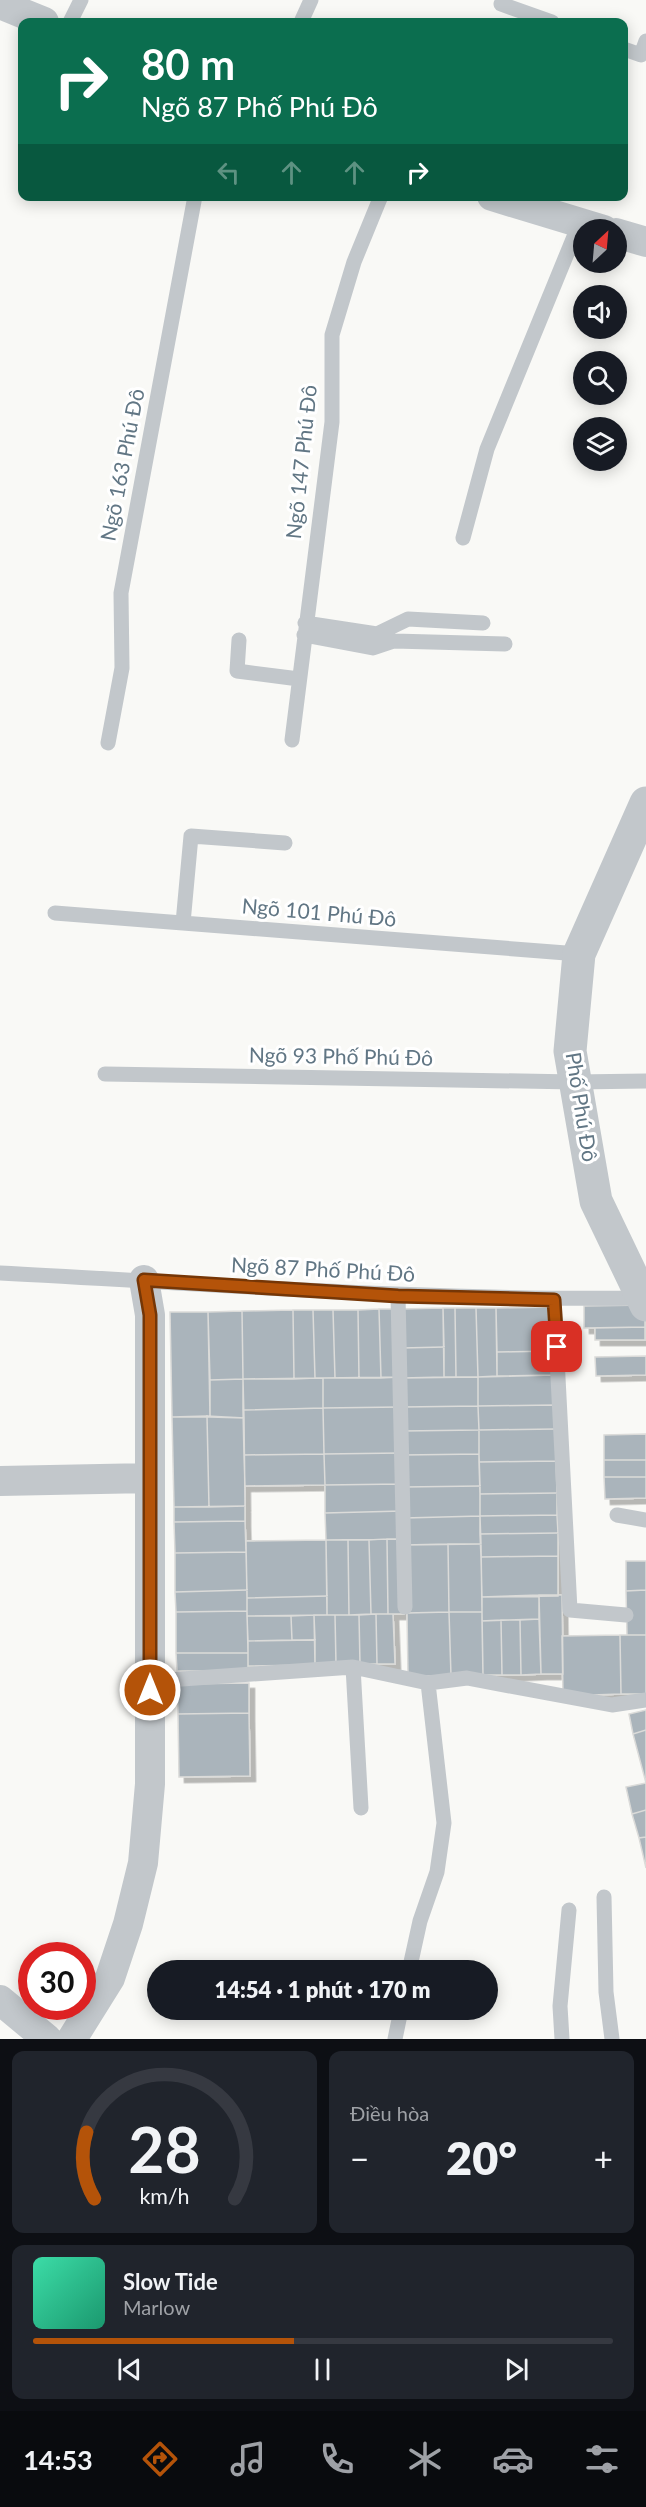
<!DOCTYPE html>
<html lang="vi">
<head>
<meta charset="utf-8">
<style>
	:root { --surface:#171b24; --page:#20242c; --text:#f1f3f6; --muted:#9ea1a6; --line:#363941; --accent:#b45309 }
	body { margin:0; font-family:Lato,sans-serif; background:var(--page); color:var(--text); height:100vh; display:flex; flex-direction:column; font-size:22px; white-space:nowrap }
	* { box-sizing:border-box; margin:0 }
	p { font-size:20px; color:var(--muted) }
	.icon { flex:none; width:33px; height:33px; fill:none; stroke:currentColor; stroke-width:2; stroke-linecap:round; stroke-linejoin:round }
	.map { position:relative; height:2039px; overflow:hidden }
	.details { display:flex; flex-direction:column; gap:12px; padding:12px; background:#0d0f14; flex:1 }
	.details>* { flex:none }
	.top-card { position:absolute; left:18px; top:18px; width:610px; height:183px; border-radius:12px; box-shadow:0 3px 15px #0003; background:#0b6e4f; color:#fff; overflow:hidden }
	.needle { width:39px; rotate:26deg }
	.buttons { position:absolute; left:573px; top:219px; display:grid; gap:12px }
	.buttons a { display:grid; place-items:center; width:54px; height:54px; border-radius:50%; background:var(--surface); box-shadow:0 3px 15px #0003; font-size:30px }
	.speed { position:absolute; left:18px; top:1942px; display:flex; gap:12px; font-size:30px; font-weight:700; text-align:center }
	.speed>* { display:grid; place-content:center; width:78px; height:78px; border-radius:50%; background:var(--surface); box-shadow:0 3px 15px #0003; line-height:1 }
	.speed .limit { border:9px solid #d22; background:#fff; color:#111 }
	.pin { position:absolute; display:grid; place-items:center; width:51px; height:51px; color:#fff; margin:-26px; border-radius:12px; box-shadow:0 3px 9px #0006 }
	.me { position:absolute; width:66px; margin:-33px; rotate:0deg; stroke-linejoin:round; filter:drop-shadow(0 0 4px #0008) }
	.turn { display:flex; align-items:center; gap:21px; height:126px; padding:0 24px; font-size:27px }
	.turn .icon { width:78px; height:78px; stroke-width:2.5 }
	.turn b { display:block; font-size:42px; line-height:51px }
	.lanes { display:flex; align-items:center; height:57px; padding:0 24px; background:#0003; justify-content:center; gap:30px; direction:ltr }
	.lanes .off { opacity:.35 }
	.big { font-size:45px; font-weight:800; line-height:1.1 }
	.details .widget { flex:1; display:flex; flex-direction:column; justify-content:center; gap:9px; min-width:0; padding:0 21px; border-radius:12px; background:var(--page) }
	.details .dial { align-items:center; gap:0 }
	.dial svg { height:156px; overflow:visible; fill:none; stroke:var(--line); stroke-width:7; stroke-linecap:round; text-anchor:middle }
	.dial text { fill:var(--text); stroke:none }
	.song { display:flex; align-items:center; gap:18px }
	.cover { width:72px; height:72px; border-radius:9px; background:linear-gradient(135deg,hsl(160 70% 55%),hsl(160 70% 35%)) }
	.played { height:6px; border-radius:3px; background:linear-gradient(90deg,var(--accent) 45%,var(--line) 45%) }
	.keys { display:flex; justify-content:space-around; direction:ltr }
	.heat { display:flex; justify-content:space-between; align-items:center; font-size:33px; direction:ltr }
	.details .tiles { flex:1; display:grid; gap:12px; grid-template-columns:1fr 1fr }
	.widget:last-child { grid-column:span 2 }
	.trip { position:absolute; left:147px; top:1960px; width:351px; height:60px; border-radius:30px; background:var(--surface); box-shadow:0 3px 15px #0003; font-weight:800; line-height:60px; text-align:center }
	.menu { display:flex; height:96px; justify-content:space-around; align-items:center; background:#090b0e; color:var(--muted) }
	.menu .icon { width:42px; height:42px }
	.menu .selected { color:var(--accent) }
	.menu b { font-size:27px; color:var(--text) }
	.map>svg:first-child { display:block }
	.building { fill:#aab4bb; stroke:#dbdbd9; stroke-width:1.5; filter:url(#shadow) }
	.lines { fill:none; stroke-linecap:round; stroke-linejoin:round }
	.service { stroke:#c2c7cb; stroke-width:15 }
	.minor { stroke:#c2c7cb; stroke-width:30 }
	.tertiary { stroke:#c2c7cb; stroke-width:33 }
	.route-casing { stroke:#753606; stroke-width:15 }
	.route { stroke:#b45309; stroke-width:10 }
	.labels { text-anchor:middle; stroke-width:6; stroke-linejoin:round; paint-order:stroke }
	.street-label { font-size:21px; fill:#617684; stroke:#fff }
</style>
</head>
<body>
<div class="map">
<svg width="646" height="2039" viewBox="0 0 646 2039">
	<defs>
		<filter id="shadow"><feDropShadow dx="5.5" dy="5.5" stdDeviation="0" flood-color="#0004"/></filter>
	</defs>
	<rect width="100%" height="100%" fill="#f9f9f6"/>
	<path class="building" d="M645 1305V1327L584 1328V1306Z
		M553 1307 554 1351 497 1352 496 1308Z
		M443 1308H455L456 1377H444Z
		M443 1308 444 1347 402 1348 401 1309Z
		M455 1308H476L478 1377H456Z
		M476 1308H496L497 1376 478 1377Z
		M379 1309H398L399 1377 381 1378Z
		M379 1309 381 1378H359L358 1310Z
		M293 1310H313L315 1378 294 1379Z
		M293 1310 294 1379H243L242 1311Z
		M313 1310H333L335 1378H315Z
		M333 1310H358L359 1378H335Z
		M242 1311 243 1379 210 1380 208 1312Z
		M170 1312H208L210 1417H172Z
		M645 1327V1340H595V1328Z
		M444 1347V1377L402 1378V1348Z
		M554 1351V1375L497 1376V1352Z
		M646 1356V1375L596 1376 595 1357Z
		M554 1375 555 1405 478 1406V1377Z
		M399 1377 400 1407 323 1408V1378Z
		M478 1377V1406L403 1407 402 1378Z
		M323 1378V1408L243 1410V1379Z
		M243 1379 244 1418 210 1417V1380Z
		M555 1405 556 1429 479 1430 478 1406Z
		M478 1406 479 1430 403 1431V1407Z
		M400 1407 401 1453 324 1454 323 1408Z
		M323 1408 324 1454 244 1455 243 1410Z
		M207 1416 244 1418 245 1506 209 1507Z
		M207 1416 209 1507H174L172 1417Z
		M556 1429V1461L479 1462V1430Z
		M479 1430V1454L404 1455 403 1431Z
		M646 1434V1460H604V1435Z
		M401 1453V1484L325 1485 324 1454Z
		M324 1454 325 1485 245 1486 244 1455Z
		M479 1454 480 1486 404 1487V1455Z
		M604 1460H646V1477H604Z
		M556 1461 557 1493 480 1494 479 1462Z
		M604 1477H646V1498L605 1499Z
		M401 1484 402 1511 325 1513V1485Z
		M480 1486V1516L405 1518 404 1487Z
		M557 1493V1515L480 1516V1494Z
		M245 1506V1521L174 1522V1507Z
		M402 1511V1539L326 1540 325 1513Z
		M557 1515 558 1533 480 1534V1516Z
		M480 1516 481 1544 405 1545V1518Z
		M245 1521 246 1552 175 1553 174 1522Z
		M558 1533V1556L481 1557 480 1534Z
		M387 1539H402L404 1614H388Z
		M387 1539 388 1614H371L369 1540Z
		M326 1540H348L349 1615H327Z
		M326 1540 327 1596 247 1598 246 1541Z
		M348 1540H369L371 1614 349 1615Z
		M448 1544H481L482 1612H449Z
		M448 1544 449 1612 407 1613 405 1545Z
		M246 1552 247 1590 175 1592V1553Z
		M558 1556V1596L482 1597 481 1557Z
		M626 1561H646V1590L626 1591Z
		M247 1590V1611L176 1612 175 1592Z
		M646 1590V1635H627L626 1591Z
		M539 1595H562L563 1674H541Z
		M539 1595V1619L482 1621V1597Z
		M327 1596V1615L247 1616V1598Z
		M247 1611 248 1653H176V1612Z
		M449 1612H482L483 1675 451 1676Z
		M449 1612 451 1676H408L407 1613Z
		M376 1614H393L395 1664H377Z
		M376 1614 377 1664H360L359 1615Z
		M314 1615H335L336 1664 315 1665Z
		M314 1615 315 1640H292L291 1616Z
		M335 1615H359L360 1664H336Z
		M247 1616H291L292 1640 248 1641Z
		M539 1619 541 1674 521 1675 520 1620Z
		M501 1620H520L521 1675H502Z
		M501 1620 502 1675H483L482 1621Z
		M620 1635H646V1694H621Z
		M620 1635 621 1694 563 1696 562 1636Z
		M315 1640V1665L248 1666V1641Z
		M176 1653H248V1671H177Z
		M249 1683V1713L178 1714 177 1684Z
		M646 1710V1730L633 1734 629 1714Z
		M249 1713 250 1776 179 1777 178 1714Z
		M646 1730V1783L633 1734Z
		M646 1783V1810L632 1814 626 1787Z
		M646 1810V1837L639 1838 632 1814Z
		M646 1837V1868L639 1838Z"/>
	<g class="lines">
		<path class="service" d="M501 4 552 22
			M70 22 81 0
			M301 22 311 0
			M624 49 641 55 646 41
			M463 538 487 449 580 222
			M305 623 377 634 408 619 483 623
			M304 635 373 648 394 641 505 644
			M239 640 237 671 299 679
			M292 740 332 422V335L354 262 381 196
			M108 743 122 668 121 593 195 196
			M55 913 579 954
			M183 923 191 836 285 843
			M105 1074 575 1082 646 1081
			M0 1273C214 1284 428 1301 643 1298
			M398 1296 405 1607
			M554 1300 570 1610 626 1615
			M617 1515 646 1520
			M353 1667 361 1808
			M168 1680 353 1667 428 1683 467 1678 612 1705 646 1700
			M604 1897 606 1992 612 2039
			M409 1971 420 1921 437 1872 444 1823 428 1683
			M395 2039 401 2010
			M562 2039 560 2006 569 1910"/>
		<path class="minor" d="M0 4 44 22
			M492 196 604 230
			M616 233 646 242
			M0 1481 150 1478
			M0 2000 47 2039
			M72 2039 110 1978 128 1924 143 1863 150 1784V1315L144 1280"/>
		<path class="tertiary" d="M646 803 579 954 570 1051 596 1201 646 1305"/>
	</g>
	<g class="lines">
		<defs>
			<path id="route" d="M150 1690V1315L144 1280 398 1296 554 1300 557 1347"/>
		</defs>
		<use href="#route" class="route-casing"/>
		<use href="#route" class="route"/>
	</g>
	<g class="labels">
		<g class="street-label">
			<text transform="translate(302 462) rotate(-84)" y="7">Ngõ 147 Phú Đô</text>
			<text transform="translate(123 465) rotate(-79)" y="7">Ngõ 163 Phú Đô</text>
			<text transform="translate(319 913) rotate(5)" y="7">Ngõ 101 Phú Đô</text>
			<text transform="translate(341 1057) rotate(1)" y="7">Ngõ 93 Phố Phú Đô</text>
			<text transform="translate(581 1107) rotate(81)" y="7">Phố Phú Đô</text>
			<text transform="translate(323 1270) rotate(3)" y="7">Ngõ 87 Phố Phú Đô</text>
		</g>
	</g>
</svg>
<div class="buttons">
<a><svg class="needle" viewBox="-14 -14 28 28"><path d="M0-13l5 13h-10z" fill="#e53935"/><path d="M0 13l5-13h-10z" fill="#9ea1a6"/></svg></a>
<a><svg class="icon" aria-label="sound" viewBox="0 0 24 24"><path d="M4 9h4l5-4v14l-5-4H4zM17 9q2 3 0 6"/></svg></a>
<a><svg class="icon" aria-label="search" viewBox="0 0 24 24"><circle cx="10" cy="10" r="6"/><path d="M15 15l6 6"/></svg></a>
<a><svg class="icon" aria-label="layers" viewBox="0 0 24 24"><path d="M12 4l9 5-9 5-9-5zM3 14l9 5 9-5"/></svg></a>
</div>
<div class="speed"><div class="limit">30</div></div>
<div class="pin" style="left:557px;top:1347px;background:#d93025"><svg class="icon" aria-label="arrive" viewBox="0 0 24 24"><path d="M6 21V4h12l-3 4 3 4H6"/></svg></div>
<svg class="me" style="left:150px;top:1690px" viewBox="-20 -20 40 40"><circle r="17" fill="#b45309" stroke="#fff" stroke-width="3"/><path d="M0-11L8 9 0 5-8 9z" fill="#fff"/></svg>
<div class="trip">14:54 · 1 phút · 170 m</div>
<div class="top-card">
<div class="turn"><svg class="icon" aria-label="right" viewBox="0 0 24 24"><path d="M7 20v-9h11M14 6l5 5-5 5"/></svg><div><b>80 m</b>Ngõ 87 Phố Phú Đô</div></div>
<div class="lanes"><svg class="icon off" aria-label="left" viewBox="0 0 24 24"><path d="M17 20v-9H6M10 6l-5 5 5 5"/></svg><svg class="icon off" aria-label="ahead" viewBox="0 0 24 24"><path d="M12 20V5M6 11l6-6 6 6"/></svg><svg class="icon off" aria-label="ahead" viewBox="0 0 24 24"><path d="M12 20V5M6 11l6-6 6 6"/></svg><svg class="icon" aria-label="right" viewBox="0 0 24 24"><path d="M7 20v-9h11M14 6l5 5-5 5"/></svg></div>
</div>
</div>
<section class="details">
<div class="tiles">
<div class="widget dial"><svg viewBox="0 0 100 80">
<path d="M14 69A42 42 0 1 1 86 69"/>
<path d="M14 69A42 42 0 0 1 10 35" stroke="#b45309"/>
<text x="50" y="56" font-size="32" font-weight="700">28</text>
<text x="50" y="72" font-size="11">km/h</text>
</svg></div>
<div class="widget"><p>Điều hòa</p>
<div class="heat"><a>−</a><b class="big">20°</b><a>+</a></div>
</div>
<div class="widget">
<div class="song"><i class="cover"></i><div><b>Slow Tide</b><p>Marlow</p></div></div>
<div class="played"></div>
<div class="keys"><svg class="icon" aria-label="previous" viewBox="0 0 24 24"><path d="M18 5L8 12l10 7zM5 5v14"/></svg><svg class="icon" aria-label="pause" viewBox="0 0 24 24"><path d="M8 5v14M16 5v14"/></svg><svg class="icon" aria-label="next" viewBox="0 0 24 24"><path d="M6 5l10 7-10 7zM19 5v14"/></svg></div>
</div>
</div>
</section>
<nav class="menu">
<b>14:53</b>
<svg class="icon selected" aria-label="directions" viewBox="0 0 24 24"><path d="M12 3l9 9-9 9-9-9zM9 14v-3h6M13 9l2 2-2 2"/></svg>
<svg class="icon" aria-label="music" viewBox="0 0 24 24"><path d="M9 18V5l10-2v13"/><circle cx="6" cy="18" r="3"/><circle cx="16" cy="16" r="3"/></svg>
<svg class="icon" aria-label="phone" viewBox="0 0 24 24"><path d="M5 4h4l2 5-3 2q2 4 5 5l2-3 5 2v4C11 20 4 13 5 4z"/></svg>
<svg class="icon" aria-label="climate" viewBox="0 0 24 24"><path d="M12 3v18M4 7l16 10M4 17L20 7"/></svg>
<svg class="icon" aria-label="car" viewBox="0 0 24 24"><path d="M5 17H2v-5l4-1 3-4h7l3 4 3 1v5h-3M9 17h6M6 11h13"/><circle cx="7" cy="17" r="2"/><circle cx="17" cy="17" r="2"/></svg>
<svg class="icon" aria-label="filters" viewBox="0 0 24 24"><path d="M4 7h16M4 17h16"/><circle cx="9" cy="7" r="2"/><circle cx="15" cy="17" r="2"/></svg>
</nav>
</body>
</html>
